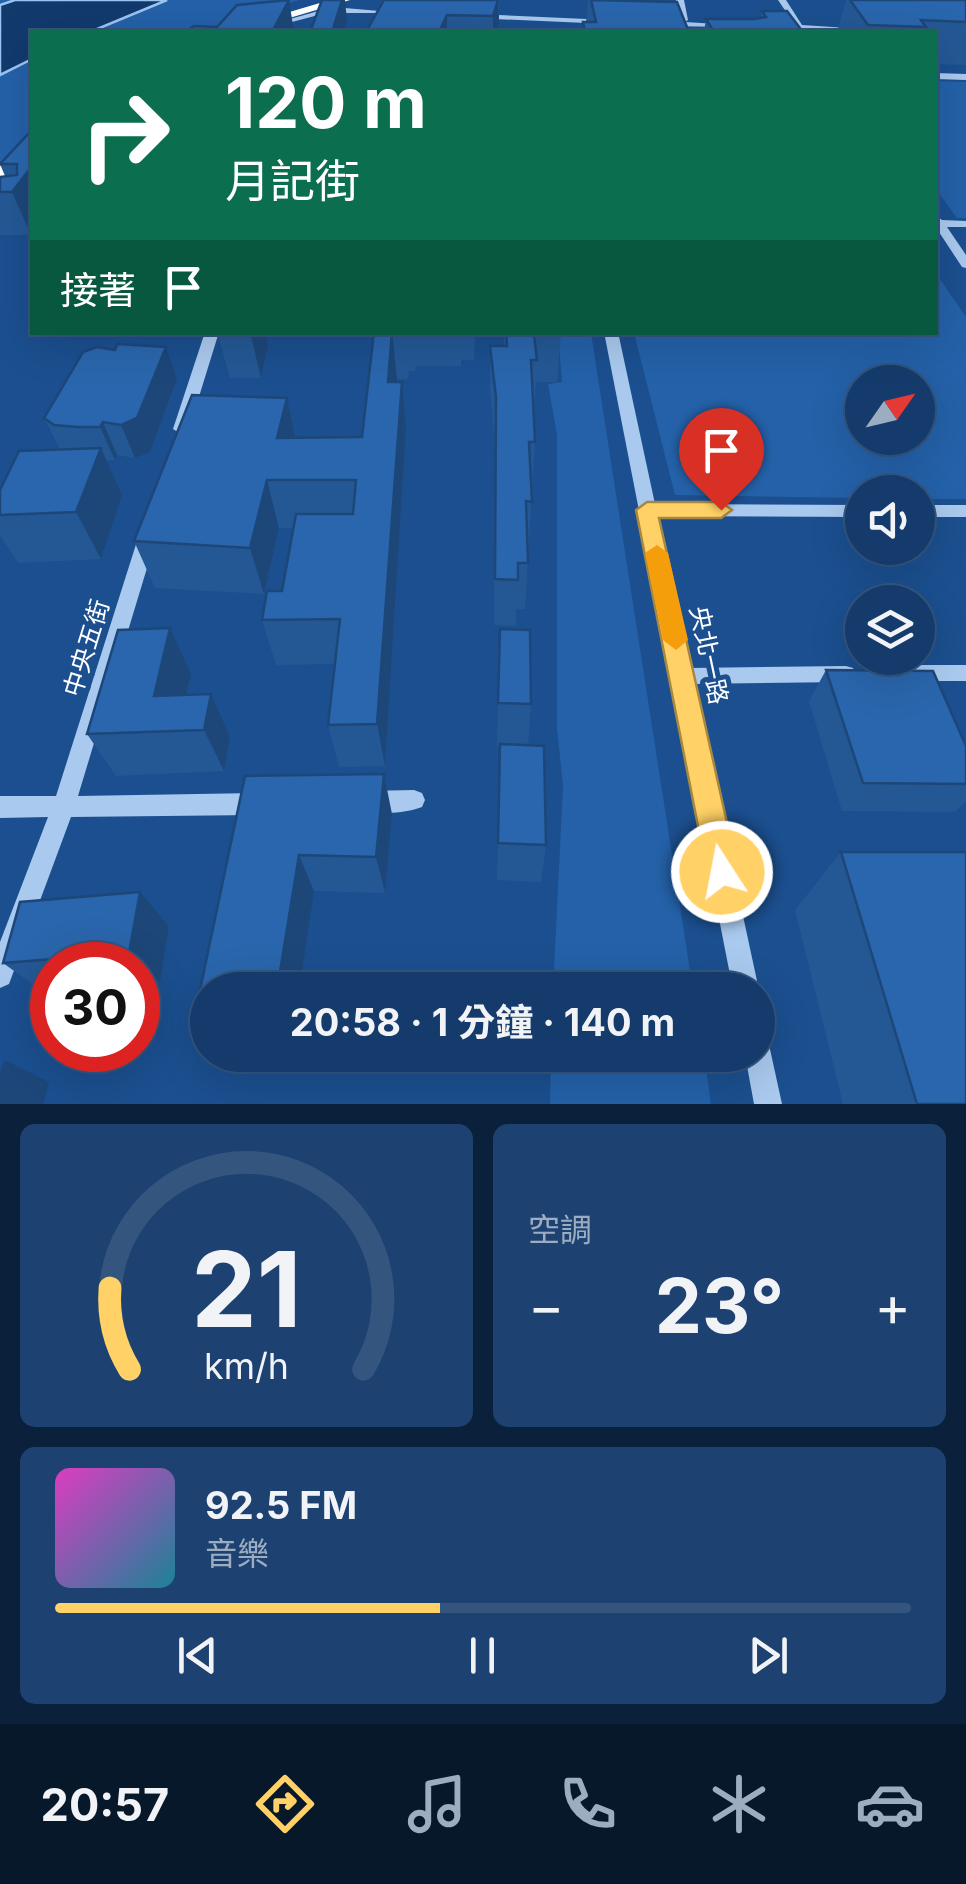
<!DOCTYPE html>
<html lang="zh-TW">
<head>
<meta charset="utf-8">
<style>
	:root { --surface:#143b6b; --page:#1d4271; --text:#f1f3f6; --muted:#9dadc1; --line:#33557e; --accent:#ffd166 }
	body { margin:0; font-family:Inter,"Noto Sans TC",sans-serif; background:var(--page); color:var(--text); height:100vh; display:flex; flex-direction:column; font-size:38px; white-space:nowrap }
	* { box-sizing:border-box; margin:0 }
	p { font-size:32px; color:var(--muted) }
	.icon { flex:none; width:55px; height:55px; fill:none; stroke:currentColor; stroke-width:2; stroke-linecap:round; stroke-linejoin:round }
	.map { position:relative; height:1104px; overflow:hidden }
	.drawer { display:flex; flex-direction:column; gap:20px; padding:20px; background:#0b203b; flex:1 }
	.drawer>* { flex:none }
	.hud { position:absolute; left:30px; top:30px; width:908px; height:305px; border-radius:0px; box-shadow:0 10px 40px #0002,0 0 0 2px var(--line); background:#0b6e4f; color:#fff; overflow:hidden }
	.needle { width:65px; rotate:56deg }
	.tools { position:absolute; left:845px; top:365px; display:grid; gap:20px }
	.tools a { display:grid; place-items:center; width:90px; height:90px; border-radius:50%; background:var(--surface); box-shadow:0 10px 40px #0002,0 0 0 2px var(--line); font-size:50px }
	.speed { position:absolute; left:30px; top:942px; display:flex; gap:20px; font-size:50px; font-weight:700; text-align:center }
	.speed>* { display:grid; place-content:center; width:130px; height:130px; border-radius:50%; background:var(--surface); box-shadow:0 10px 40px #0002,0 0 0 2px var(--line); line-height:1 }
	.speed .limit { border:15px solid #d22; background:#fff; color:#111 }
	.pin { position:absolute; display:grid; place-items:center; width:85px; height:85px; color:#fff; margin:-102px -42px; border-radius:50% 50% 50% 0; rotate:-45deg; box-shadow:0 0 10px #0007 }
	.pin .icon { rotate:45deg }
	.me { position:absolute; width:110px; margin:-55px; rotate:349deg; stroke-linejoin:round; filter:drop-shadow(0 0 8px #0008) }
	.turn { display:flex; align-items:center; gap:35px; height:210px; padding:0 30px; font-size:45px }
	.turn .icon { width:130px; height:130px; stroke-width:2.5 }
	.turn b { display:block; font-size:70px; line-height:85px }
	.then { display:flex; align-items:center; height:95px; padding:0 30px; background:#0003; gap:20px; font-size:38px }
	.big { font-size:75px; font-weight:700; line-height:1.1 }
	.drawer .widget { flex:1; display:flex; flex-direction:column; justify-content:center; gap:15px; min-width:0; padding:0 35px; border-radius:15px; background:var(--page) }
	.drawer .dial { align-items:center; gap:0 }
	.dial svg { height:260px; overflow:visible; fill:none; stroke:var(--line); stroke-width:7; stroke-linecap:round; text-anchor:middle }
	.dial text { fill:var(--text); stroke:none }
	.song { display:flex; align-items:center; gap:30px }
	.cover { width:120px; height:120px; border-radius:15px; background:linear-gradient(135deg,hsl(310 70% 55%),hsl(190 70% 35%)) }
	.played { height:10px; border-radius:5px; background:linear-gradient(90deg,var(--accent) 45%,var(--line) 45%) }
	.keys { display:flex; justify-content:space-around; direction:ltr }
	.heat { display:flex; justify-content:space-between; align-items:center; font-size:55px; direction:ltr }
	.drawer .tiles { flex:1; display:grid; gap:20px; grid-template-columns:1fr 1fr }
	.widget:last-child { grid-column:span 2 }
	.trip { position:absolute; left:190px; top:972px; width:585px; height:100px; border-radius:50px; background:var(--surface); box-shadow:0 10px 40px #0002,0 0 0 2px var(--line); font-weight:700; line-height:100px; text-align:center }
	.dock { display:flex; height:160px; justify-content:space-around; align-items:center; background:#08182b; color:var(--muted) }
	.dock .icon { width:70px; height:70px }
	.dock .active { color:var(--accent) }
	.dock b { font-size:45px; color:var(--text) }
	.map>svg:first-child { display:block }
	.green { fill:#2461a8; fill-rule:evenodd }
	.water { fill:#123a6d; stroke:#9cc4f0; stroke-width:2.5 }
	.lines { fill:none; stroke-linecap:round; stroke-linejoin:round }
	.minor { fill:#a9c9ee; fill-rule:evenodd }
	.highway { fill:#fff; fill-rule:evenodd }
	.wall { fill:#245895 }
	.shaded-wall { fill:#1d4779 }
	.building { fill:#2a66ad; stroke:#1d4779; stroke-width:2.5 }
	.route { fill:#ffd166; stroke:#a68842; stroke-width:2.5 }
	.slow { fill:#f59e0b }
	.labels { text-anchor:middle; stroke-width:10; stroke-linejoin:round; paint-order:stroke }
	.street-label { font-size:25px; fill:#fff; stroke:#1b4f8f }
</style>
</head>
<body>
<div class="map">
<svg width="966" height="1104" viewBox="0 0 966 1104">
	<rect width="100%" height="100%" fill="#1b4f8f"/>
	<path class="green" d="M0 0H299L198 32H32V140L0 163Z
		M935 81 966 82V218H957L935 188Z
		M935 272 966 317V499H918V492H862V498L675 495 634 333 935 332ZM862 382H918V438H862Z
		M558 333H591L693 990H553L563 786 557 728V435L548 384 562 382Z
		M551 1055H704L711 1104H550Z"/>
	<path class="water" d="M15 0H167L90 32H32V59L0 75V5Z"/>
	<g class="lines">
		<path class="minor" d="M676 0H684L688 20 685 22 733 25 729 27 662 26 665 22H683L680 20Z
			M778 0H786L802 25 863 29 859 31 805 30 806 32H800L798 30 777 29 780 25H795Z
			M333 7 403 13H326L254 32H243Z
			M475 14 609 20 613 22 609 24 472 18Z
			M935 73 966 74V80L935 79Z
			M935 215 942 220 966 221V227H947L966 255V268L962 267 935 226Z
			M205 332H219L189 429 181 434 173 429Z
			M604 332H618L655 504 862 505V517L657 516 690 668 846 666 853 668 856 674 853 680 846 682 693 684 759 990 758 993V990H733Z
			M918 505H966V517H918Z
			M148 529 157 535 78 796 259 793 267 797 270 804 267 811 259 815 71 817 9 984 0 988V942L48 817 0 818V796H56L139 535Z
			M912 665H966V681H912L905 679 902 673 905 667Z
			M414 790 422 793 425 800 422 807C404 814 375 815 357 808L354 801 357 794 365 791Z
			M758 1037 768 1040 782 1104H754L745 1055H758Z"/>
		<path class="highway" d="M330 0H350L242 32H222Z
			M32 145V158L0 179V166Z"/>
	</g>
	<path class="wall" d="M384 0H499V24L496 32H366Z
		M588 0H627L628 2 689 32H582L583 22H586Z
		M846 0H966V65L935 64V32H837Z
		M762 11 803 32H704L706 19H755L760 18Z
		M32 130 31 235H0V177L5 176 0 164Z
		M217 332H265L268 346 261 378H230Z
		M374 332H461V338V332H475L474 360H461V366H416L415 371H409L408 379H397V382H402L406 429 385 766 339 767 328 725 335 664 276 665 262 620 282 591 294 528H279L264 594 155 588 134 541 287 398 296 438 362 437Z
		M504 332H561L557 382H536L534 407H533L535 442 525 609H516V626L494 625 495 444 490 392V346H504Z
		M166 347 177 379 150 452 135 458 117 455 115 460H106L122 495 101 559 18 563 0 535V490L60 449 44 418 115 350Z
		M500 629 531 704 528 745 546 845 541 882 497 880 500 746H497Z
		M826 670 966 784V801L955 812 842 811 809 701Z
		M191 674 187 695 230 737 224 771 116 776 87 734Z
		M245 776 392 814 385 893 314 891 208 990V1021L196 1009Z
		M841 852 966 1104H843L795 910Z
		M140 892 169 926 160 983 138 985V965H52V992L45 993 3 963Z"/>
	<path class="shaded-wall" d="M289 0 294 32H272Z
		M342 0H345L347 20 344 32H332Z
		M498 0 499 24 496 32H493V16Z
		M447 15V32H440V30Z
		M32 166V232L31 235 12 192Z
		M250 332H265L268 346 261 378Z
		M392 332 397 379 393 429 388 382Z
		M166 347 177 379 150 452 135 458 121 425Z
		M402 382 406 429 385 766 377 724Z
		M287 398 297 445 277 438Z
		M103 422 117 455 115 460 100 427Z
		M101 448 122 495 101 559 76 512Z
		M267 480 279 528 264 594 250 548Z
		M170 628 191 674 179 731 154 696Z
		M211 694 230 737 224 771 204 730Z
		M384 774 392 814 385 893 376 857Z
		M299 855 314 891 299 990H277Z
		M140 892 169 926 160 983 129 953Z
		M4 1060 49 1082 43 1104H0V1074Z"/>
	<path class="building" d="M289 0 272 32H185L194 26 217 27 237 5Z
		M322 0H342L332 32H356H310Z
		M384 0H498L493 16 447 15 440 30H434V32H366Z
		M591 0 677 2 689 32H585L583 22H596Z
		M850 0H966V22L921 20 926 27 868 25Z
		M762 11H787L803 32H714L706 19H755L766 17Z
		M32 130V166L12 192H0V177L17 175V164H0Z
		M374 332H392L388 382H402L377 724 328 725 340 619 262 620 267 591H282L296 514H353L356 480H267L250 548 134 541 192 395 287 398 277 438 362 437Z
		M506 332H561V335H534L537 360H531L535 442H529L532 502 526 501 528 563H518V580L495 579 496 397 490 346H507Z
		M117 344 166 347 137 418 121 425 103 422 100 427H78L54 425 44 418 83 352 97 347 115 350Z
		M101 448 76 512 0 515V490L19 451Z
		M170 628 154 696 211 694 204 730 87 734 118 630Z
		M500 629 530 630 531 704 498 703Z
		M826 670 933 671 966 746V784L863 783Z
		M500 744 544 746 546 845 498 843Z
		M384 774 376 857 299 855 277 990H208V1009H196L245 776Z
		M841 852H966V1104H917Z
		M140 892 129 953 3 963 20 902Z"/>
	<path class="route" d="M647 502H721L732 510 721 518H659L738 872 733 883 722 888 712 883 707 872 636 510Z"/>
	<path class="slow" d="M657 545 668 553 688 640 676 650 663 640 645 553Z"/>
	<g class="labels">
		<g class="street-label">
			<text transform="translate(86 648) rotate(-73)" y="9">中央五街</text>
			<text transform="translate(709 655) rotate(78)" y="9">央北一路</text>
		</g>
	</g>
</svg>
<div class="tools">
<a><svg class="needle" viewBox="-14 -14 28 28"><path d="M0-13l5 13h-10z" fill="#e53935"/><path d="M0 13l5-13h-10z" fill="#9dadc1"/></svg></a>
<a><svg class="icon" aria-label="sound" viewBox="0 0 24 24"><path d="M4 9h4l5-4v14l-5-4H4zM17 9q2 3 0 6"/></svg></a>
<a><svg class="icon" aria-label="layers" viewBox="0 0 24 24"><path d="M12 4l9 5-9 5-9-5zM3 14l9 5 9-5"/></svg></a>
</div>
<div class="speed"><div class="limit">30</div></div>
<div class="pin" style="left:721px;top:510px;background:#d93025"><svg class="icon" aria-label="arrive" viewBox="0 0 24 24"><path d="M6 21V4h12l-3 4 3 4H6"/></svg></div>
<svg class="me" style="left:722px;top:872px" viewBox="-20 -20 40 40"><circle r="17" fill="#ffd166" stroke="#fff" stroke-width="3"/><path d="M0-11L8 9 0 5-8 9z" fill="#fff"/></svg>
<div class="trip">20:58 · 1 分鐘 · 140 m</div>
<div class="hud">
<div class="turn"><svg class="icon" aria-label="right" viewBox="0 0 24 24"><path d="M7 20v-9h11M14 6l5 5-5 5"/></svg><div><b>120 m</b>月記街</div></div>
<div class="then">接著<svg class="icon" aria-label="arrive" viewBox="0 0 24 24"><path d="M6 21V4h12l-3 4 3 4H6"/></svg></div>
</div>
</div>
<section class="drawer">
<div class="tiles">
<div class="widget dial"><svg viewBox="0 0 100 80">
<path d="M14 69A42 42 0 1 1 86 69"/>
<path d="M14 69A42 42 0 0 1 8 44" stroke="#ffd166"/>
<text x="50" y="56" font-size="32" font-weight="700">21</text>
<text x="50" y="72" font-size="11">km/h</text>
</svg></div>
<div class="widget"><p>空調</p>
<div class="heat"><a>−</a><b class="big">23°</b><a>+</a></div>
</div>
<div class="widget">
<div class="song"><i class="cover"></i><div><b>92.5 FM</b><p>音樂</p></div></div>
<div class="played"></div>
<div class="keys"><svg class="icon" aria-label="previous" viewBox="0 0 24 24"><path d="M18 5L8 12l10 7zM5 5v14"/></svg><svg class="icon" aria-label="pause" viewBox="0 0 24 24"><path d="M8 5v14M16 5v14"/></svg><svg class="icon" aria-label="next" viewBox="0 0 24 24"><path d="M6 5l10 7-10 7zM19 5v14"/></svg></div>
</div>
</div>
</section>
<nav class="dock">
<b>20:57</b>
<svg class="icon active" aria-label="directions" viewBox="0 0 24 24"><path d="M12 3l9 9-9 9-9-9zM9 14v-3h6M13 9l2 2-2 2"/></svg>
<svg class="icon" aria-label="music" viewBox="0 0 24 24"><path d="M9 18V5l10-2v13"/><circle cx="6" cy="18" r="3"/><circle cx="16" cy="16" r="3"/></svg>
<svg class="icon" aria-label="phone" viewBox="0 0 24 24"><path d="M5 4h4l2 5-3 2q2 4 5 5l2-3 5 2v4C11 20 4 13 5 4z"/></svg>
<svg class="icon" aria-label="climate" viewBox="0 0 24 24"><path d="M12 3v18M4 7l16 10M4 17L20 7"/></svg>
<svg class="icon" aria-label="car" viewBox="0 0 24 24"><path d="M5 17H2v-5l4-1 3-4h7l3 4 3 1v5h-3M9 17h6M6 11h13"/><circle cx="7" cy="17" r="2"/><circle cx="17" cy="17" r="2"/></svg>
</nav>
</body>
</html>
